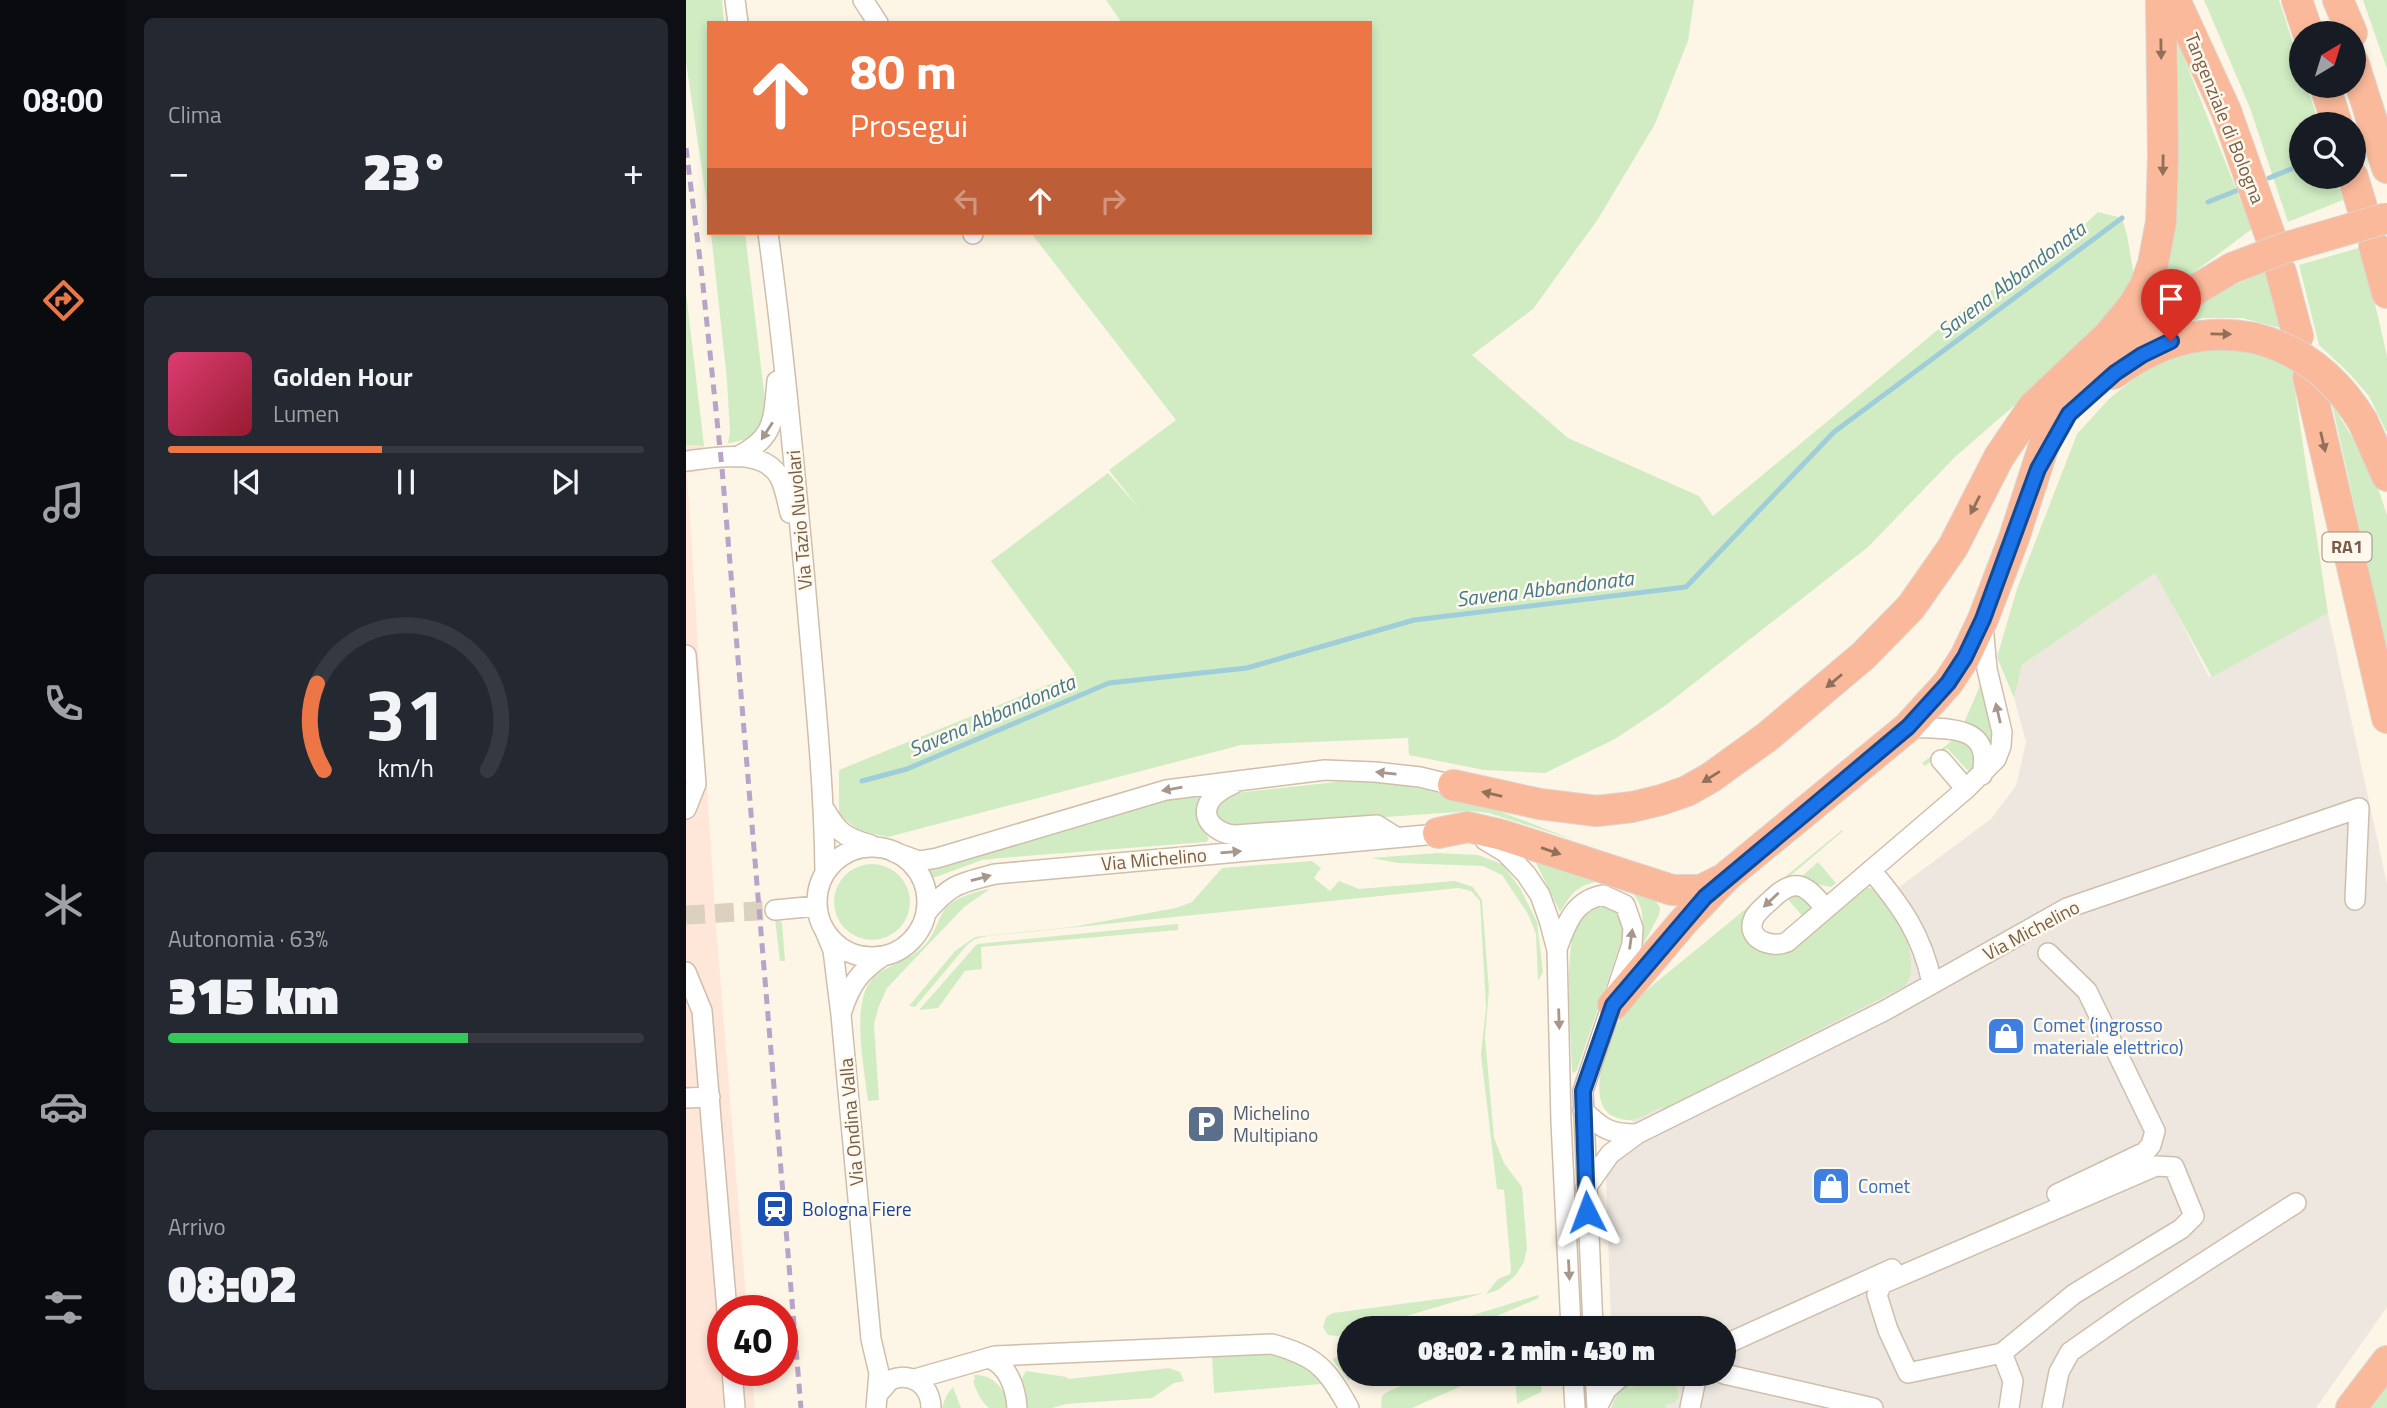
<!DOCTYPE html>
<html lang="it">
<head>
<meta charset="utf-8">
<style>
	:root { --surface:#171b24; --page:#242831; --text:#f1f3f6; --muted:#9ea1a6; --line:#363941; --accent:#ec7646 }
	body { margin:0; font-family:"Titillium Web",sans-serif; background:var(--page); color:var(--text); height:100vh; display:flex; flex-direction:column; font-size:26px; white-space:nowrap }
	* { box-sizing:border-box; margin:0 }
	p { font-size:23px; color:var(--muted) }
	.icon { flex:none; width:38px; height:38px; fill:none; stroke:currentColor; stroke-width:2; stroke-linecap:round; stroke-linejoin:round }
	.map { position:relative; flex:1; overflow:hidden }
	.details { display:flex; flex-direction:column; gap:18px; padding:18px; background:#0d0f14; width:560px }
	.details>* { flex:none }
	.banner { position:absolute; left:21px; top:21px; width:665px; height:214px; border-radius:0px; box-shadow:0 4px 10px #0003; background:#ec7646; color:#fff; overflow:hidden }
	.needle { width:46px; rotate:38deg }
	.fabs { position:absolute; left:1603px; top:21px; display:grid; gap:14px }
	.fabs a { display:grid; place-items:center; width:77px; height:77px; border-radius:50%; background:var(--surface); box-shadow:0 4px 10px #0003; font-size:35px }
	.speed { position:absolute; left:21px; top:1295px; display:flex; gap:14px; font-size:35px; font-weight:700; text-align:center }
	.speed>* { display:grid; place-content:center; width:91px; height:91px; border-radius:50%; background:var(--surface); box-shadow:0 4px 10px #0003; line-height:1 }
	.speed .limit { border:10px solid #d22; background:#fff; color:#111 }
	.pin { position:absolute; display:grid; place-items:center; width:60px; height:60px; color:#fff; margin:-72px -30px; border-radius:50% 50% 50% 0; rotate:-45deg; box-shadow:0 0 7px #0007 }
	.pin .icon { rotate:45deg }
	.me { position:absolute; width:77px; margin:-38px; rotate:357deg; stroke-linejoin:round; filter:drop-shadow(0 0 5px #0008) }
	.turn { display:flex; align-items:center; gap:24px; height:147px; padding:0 28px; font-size:32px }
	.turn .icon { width:91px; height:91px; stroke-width:2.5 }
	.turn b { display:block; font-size:49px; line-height:60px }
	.lanes { display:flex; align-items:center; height:66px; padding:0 28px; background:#0003; justify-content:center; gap:35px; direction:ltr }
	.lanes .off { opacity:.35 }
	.big { font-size:52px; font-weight:800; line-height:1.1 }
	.details .widget { flex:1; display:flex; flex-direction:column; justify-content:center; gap:10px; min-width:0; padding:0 24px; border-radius:10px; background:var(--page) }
	.details .dial { align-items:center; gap:0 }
	.dial svg { height:182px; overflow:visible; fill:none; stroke:var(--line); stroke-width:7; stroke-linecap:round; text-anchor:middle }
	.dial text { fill:var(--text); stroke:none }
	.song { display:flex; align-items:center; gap:21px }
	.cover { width:84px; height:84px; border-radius:10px; background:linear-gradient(135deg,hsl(340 70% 55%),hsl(350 70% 35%)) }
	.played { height:7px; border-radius:4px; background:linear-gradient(90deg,var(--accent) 45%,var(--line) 45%) }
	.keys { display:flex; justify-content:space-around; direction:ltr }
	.heat { display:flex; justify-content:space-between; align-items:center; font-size:38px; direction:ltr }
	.charge { height:10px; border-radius:5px; background:linear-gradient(90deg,#34c759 63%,var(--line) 0) }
	.trip { position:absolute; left:651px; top:1316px; width:399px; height:70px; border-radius:35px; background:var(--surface); box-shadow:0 4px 10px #0003; font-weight:800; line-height:70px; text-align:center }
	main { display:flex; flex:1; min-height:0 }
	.tabs { display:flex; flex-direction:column; width:126px; justify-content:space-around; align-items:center; background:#090b0e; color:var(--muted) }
	.tabs .icon { width:49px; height:49px }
	.tabs .active { color:var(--accent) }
	.tabs b { font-size:32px; color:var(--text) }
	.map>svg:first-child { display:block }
	.commercial { fill:#fee6d9 }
	.industrial { fill:#ede7e0 }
	.green { fill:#d1ecc3 }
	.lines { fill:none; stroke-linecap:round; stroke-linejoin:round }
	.stream { stroke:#9fcdda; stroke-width:5 }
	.minor-tunnel { stroke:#dcd0bf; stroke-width:19; stroke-dasharray:19 10; stroke-linecap:butt }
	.minor-casing { stroke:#cfbeab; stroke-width:22 }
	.highway-casing { stroke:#dcd5d0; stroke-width:32 }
	.minor { stroke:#fff; stroke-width:19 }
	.highway { stroke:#fab99a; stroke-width:30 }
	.rail { stroke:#b9a3c8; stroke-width:5; stroke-dasharray:10 7; stroke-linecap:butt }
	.highway-bridge-casing { stroke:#dcd5d0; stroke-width:32; stroke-linecap:butt }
	.highway-bridge { stroke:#fab99a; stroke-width:30 }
	.oneway { fill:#926f59 }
	.oneway2 { fill:#a79689 }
	.route-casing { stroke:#114b97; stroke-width:18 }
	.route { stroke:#1a73e8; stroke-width:12 }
	.labels { text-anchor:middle; stroke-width:5; stroke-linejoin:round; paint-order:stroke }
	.shield { fill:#fff9ed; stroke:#a08c7a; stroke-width:2 }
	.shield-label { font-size:18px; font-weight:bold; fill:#785d49 }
	.street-label { font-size:19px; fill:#785d49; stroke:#fff9ed }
	.shop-label { font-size:19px; fill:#366cbe; stroke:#fff9ed; text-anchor:start }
	.service-label { font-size:19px; fill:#4e5e75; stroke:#fff9ed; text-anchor:start }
	.transit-label { font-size:19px; fill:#164399; stroke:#fff9ed; text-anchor:start }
	.water-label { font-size:21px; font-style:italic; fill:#417a8c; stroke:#fff9ed }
</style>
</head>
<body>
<main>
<nav class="tabs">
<b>08:00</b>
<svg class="icon active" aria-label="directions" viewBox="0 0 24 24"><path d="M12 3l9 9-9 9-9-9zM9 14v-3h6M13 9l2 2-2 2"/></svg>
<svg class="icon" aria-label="music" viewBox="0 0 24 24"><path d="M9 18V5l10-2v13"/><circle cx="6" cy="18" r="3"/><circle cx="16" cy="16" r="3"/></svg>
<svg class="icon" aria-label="phone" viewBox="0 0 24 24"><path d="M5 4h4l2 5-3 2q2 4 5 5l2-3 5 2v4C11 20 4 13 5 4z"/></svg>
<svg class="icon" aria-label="climate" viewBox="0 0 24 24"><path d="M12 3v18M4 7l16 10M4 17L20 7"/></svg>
<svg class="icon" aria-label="car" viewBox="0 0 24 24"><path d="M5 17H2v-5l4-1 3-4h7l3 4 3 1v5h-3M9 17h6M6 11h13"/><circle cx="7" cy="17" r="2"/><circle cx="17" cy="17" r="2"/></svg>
<svg class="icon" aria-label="filters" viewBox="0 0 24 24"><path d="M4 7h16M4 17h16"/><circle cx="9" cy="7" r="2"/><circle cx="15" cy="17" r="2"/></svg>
</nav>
<section class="details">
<div class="widget"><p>Clima</p>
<div class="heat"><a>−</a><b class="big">23°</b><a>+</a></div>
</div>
<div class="widget">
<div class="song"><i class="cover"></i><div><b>Golden Hour</b><p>Lumen</p></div></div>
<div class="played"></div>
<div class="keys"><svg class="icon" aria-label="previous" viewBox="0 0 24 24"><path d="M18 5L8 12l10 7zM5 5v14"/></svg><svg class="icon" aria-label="pause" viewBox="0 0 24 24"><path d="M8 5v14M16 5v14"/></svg><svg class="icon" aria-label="next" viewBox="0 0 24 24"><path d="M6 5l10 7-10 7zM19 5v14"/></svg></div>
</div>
<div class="widget dial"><svg viewBox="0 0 100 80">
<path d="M14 69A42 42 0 1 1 86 69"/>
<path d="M14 69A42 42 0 0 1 11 31" stroke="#ec7646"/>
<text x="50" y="56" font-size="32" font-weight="700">31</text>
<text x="50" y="72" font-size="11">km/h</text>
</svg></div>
<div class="widget"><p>Autonomia · 63%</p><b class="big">315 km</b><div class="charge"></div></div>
<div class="widget"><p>Arrivo</p><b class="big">08:02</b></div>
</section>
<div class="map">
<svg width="1701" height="1408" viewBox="0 0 1701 1408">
	<rect width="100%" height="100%" fill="#fdf6e6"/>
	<path class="commercial" d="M0 445 18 446 21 470 1 473 29 913 61 1311H37V1370H65L69 1408H0Z"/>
	<path class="industrial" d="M1470 572 1523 677 1642 613 1701 884V1307L1630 1408H927L926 1374H1038V1328H925L920 1176 949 1124 930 1106 1128 950 1305 819 1330 786 1340 742 1328 698 1336 665Z"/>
	<path class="green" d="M0 0H36L38 23H23V218L0 62Z
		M420 0H1008L1002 41 969 124 912 219 847 309 786 355 882 438 1013 496 1027 516 1278 308 1375 247 1412 212 1436 218 1441 235 1448 276 1422 318 1368 371 1269 457 1182 547 980 705 929 739 859 773 798 770 723 755 722 738 555 745 202 837 173 831 153 814V770L389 674 305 561 422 473 452 507 423 470 490 420 345 233H684V23H436Z
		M1518 0H1593L1615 68V86H1621L1633 124H1615V177H1650L1657 200 1602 222 1564 108Z
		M1677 0H1701V69Z
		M1492 43 1566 229 1468 302 1488 238 1492 131Z
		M25 233H59L79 400C78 428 71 439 42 443L44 433 41 380Z
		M1676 247 1701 356V433L1683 396 1663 373 1633 345 1613 265Z
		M1581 270 1598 329 1556 318H1517L1474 332 1527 295Z
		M0 292 18 446 0 445Z
		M1534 347 1572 352 1605 364 1642 613 1526 677 1469 573 1336 665 1328 698 1311 657 1331 589 1391 434 1423 399 1462 367 1499 352Z
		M1646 404 1686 470 1701 515V652Z
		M1296 681 1309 727 1306 756 1277 725Z
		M1270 738 1279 739 1293 757 1284 773 1261 748 1239 766 1236 763Z
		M659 781C740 780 814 811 888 840L803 813 785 811 547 828 533 820 531 807 534 801 550 793Z
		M514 794C512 812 514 824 523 839L520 842 315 858 296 860 250 877 245 878 242 874 243 868 455 804Z
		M1156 830 1157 831 1071 904 1073 947 1178 887C1206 885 1239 965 1219 986L977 1109 975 1107C967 1111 958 1117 950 1119 943 1121 935 1120 929 1117 897 1105 922 1040 934 1019 938 1011 945 1004 951 998Z
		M751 853 792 855 816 864 834 888 851 922 857 972 852 981 850 934 842 914 816 875 797 866 712 863 685 858Z
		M848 854 936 882 968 897 974 908 973 915 956 947C954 933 960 918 953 903 942 879 911 875 891 890 884 895 879 904 874 912L847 857Z
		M626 861 635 868 628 878 644 891 653 881 673 889 769 881 787 887 796 900 803 990 799 1037 808 1138 818 1163 836 1187 841 1248 838 1262 829 1276 812 1290 800 1294 812 1279 824 1274 825 1269 818 1190 811 1189 795 1055 800 1007 794 901 785 891 772 888 302 936 289 939 281 945 229 1007 223 1006 269 951 289 937 386 927 490 908 506 902 536 868Z
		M1132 862 1150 883 1145 887 1130 884 1116 876Z
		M148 902a38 38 0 1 1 76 0a38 38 0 1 1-76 0Z
		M304 889 278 907 201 988 193 1006 188 1024 193 1100 182 1101C179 1069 161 993 193 973 210 962 229 958 242 941 249 932 251 922 257 912 264 899 290 891 304 889Z
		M1107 891 1124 901 1125 910 1118 918 1099 896Z
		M913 902 931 909 938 925 937 936 891 1070 888 1073 886 1071C885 1036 877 947 892 919 896 911 907 907 913 902Z
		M89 919 96 922 99 961H94Z
		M492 924V930L295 947 296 969 279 971 252 1008 233 1010 291 944Z
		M798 1293 680 1328H663V1333L651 1336 642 1335 637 1327 640 1317 647 1313Z
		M852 1295 853 1298 783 1328H745Z
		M579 1354C600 1358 624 1367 636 1384L528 1393 526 1356Z
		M663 1354V1374H676L662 1380 646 1359Z
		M483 1368 494 1372 498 1381 488 1383 466 1398 380 1404 366 1408H339L340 1393 336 1378 340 1371 381 1377 382 1379Z
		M744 1374H802L726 1408H695L696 1396 701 1392Z
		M829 1374H856L855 1392 831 1404Z
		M288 1375C307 1374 320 1389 323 1408H303C294 1400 291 1392 287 1381L289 1379Z
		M972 1378 984 1379 989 1381 993 1398 988 1403 979 1405V1408H925L933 1390 940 1385 945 1388Z
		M1701 1384V1408H1683Z
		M267 1387 275 1408H256L260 1396Z"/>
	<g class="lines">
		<path class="stream" d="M1583 178 1605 169
			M1522 202 1552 190
			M176 781 221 769 423 683 561 668 728 620 1000 587 1148 432 1436 218"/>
		<path class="minor-tunnel" d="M0 915 89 910"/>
		<defs>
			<path id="minor" d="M49 0 52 23
				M177 0 192 23
				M82 233C98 349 108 465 119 581 127 678 138 775 139 872
				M287 233V234
				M51 457C90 437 87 420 91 381
				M0 461C28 458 75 447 93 476 99 487 101 501 104 513
				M0 655 10 784 0 809
				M1222 727C1260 730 1307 722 1296 775
				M1255 760 1280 789
				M547 784C538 788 529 793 524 801 512 820 533 834 549 835L691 825 710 837
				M139 810C152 833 160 838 185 845
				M799 840 819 852 840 874 854 895 863 920 871 950 875 1122 885 1328
				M131 902a55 55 0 1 1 110 0a55 55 0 1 1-110 0Z
				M208 852 233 861 251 858 480 790 639 770 689 772 734 777 767 785
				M1185 870C1216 907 1236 935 1246 983
				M1139 908C1121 886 1110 876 1087 898 1081 904 1072 910 1068 918 1058 939 1086 949 1101 942L1280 789 1310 759 1315 746 1316 732 1301 669 1297 625
				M89 910 131 906
				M240 913C264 884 274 883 309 874L762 833
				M139 931 147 950 155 1015 185 1339 193 1373 190 1408
				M871 949C880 924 888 900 917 895L939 905 947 928 946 944 897 1091 907 1328
				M1362 953 1401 991 1469 1131 1465 1145 1459 1152 1371 1194
				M0 972 16 1011 41 1311
				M156 1011C164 985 174 971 197 956
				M0 1098 24 1097
				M897 1110C916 1129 924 1134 951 1134
				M1470 1166 1488 1167 1508 1216 1495 1229 1388 1294 1316 1353 1222 1373 1202 1330 1191 1295 1196 1284Z
				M900 1188 924 1154 951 1134 1198 1011 1381 908 1673 808 1669 900
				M1038 1345 1206 1269
				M1316 1353 1327 1381 1323 1408
				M302 1358C322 1364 330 1389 331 1408
				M46 1370 49 1408
				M887 1374 889 1408
				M909 1374 911 1407
				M1038 1374 1187 1408
				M229 1379 309 1356 586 1344C631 1357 640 1367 663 1408
				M191 1395 204 1380C225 1371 245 1385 245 1408
				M911 1408 920 1390 938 1374
				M1004 1408 1011 1374
				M1366 1408 1373 1372 1384 1352 1444 1310 1610 1203"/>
			<path id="highway" d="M1489 0 1540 111 1585 238
				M1611 0 1622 33
				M1652 0 1666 33
				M1668 64 1701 168
				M1639 86 1651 124
				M1667 177 1676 207
				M1688 246 1701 293
				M1595 272 1612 336
				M1423 355 1506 292 1546 268
				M1427 374C1471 342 1515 328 1568 338
				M1622 376 1701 718
				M1677 422 1701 476
				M767 785 854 804 911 811 946 807 975 800 1001 791 1024 778 1081 737 1177 656 1225 607 1267 547 1313 457 1347 407 1422 336 1447 306 1459 286 1467 264 1475 222 1477 156 1475 0
				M752 833 782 827 816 835 986 890H1015L1035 880
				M927 1005 998 921 1041 876 1222 727 1262 683 1279 657 1297 619 1328 538 1361 436 1375 410 1414 368
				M1665 1408 1701 1361"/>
		</defs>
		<use href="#minor" class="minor-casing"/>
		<use href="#highway" class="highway-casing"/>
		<use href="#minor" class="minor"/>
		<use href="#highway" class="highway"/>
		<path class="rail" d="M0 148 16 276 36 468 115 1408"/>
		<defs>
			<path id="highway-bridge" d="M1546 268 1601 247 1701 218
				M1568 338C1617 350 1652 380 1677 422"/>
		</defs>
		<use href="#highway-bridge" class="highway-bridge-casing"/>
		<use href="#highway-bridge" class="highway-bridge"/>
	</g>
	<defs><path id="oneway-solid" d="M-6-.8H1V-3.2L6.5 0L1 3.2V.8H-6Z" transform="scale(1.75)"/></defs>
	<g class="oneway">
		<use href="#oneway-solid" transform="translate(1475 49) rotate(89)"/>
		<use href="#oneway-solid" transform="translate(1477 165) rotate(91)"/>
		<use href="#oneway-solid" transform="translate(1535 334) rotate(1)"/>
		<use href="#oneway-solid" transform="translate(1637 442) rotate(77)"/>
		<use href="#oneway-solid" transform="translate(1289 505) rotate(117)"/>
		<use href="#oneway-solid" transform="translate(1148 681) rotate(140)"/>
		<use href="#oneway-solid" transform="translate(1025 777) rotate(148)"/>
		<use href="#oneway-solid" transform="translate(806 794) rotate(-167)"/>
		<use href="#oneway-solid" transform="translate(865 851) rotate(19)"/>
	</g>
	<g class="oneway2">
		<use href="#oneway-solid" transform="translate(81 431) rotate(123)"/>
		<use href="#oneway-solid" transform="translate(1312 713) rotate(-103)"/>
		<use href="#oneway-solid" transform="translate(700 773) rotate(-174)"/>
		<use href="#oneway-solid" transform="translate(486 789) rotate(170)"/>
		<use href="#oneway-solid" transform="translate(545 852) rotate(-5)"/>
		<use href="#oneway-solid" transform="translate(295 878) rotate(-15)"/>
		<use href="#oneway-solid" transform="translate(1085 900) rotate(137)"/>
		<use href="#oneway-solid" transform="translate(945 939) rotate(-82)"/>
		<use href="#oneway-solid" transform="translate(873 1019) rotate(88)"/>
		<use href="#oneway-solid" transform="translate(883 1270) rotate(87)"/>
	</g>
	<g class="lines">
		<defs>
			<path id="route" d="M901 1212 897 1091 927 1005 1019 897 1222 727 1262 683 1279 657 1297 619 1352 469 1383 414 1429 373 1456 355 1485 341"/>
		</defs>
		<use href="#route" class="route-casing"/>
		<use href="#route" class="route"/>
	</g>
	<defs>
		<symbol id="shop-square" viewBox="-11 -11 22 22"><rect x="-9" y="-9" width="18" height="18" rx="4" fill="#3f7fe0" stroke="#fff9ed"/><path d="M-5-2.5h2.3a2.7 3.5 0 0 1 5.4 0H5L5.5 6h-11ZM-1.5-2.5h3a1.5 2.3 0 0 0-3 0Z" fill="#fff"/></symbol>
		<symbol id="parking-square" viewBox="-11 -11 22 22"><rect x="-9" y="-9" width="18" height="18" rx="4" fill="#5c6f8a" stroke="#fff9ed"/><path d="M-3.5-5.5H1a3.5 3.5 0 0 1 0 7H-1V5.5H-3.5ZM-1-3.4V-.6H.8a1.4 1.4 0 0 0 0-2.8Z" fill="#fff"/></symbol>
		<symbol id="station-square" viewBox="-11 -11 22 22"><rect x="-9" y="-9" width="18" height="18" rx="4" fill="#1a4fb4" stroke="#fff9ed"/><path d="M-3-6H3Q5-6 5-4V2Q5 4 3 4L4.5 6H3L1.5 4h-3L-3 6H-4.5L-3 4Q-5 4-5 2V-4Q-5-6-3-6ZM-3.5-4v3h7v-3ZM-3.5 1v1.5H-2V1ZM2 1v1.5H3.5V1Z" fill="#fff"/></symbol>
	</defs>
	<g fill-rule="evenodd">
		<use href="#shop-square" x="1298" y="1014" width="44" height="44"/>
		<use href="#parking-square" x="498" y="1102" width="44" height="44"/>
		<use href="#shop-square" x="1123" y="1164" width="44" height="44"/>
		<use href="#station-square" x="67" y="1187" width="44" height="44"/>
	</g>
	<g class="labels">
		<rect class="shield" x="1636.5" y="532.5" width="49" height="29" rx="5"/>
		<g class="shield-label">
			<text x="1661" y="553">RA1</text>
		</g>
		<g class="street-label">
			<text transform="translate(1539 118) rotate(68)" y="7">Tangenziale di Bologna</text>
			<text transform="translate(113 520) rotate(-95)" y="7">Via Tazio Nuvolari</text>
			<text transform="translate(468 859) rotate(-5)" y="7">Via Michelino</text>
			<text transform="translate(1345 930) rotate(-28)" y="7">Via Michelino</text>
			<text transform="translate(165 1122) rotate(-95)" y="7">Via Ondina Valla</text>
		</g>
		<g class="shop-label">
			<text x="1347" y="1032">Comet (ingrosso<tspan x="1347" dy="22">materiale elettrico)</tspan></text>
			<text x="1172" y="1193">Comet</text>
		</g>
		<g class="service-label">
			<text x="547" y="1120">Michelino<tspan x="547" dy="22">Multipiano</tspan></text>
		</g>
		<g class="transit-label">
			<text x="116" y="1216">Bologna Fiere</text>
		</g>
		<g class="water-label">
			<text transform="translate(1326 280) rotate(-37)" y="7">Savena Abbandonata</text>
			<text transform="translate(859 589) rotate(-7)" y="7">Savena Abbandonata</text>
			<text transform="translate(306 716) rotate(-23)" y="7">Savena Abbandonata</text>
		</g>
	</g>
</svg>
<div class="fabs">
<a><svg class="needle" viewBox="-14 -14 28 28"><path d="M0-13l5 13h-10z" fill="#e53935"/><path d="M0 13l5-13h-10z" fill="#9ea1a6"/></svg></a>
<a><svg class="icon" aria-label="search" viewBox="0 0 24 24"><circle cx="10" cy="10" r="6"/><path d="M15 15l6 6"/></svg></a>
</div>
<div class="speed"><div class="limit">40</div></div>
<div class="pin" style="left:1485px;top:341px;background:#d93025"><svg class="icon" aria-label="arrive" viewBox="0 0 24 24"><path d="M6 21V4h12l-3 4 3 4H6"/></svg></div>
<svg class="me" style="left:901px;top:1212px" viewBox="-20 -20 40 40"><path d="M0-17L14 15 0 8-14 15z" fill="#1a73e8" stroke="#fff" stroke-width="4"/></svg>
<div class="trip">08:02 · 2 min · 430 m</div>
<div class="banner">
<div class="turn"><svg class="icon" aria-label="ahead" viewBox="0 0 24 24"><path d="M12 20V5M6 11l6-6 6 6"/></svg><div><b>80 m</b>Prosegui</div></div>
<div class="lanes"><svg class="icon off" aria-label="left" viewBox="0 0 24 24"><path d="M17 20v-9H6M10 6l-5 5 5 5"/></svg><svg class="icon" aria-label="ahead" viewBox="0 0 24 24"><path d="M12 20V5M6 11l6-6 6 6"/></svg><svg class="icon off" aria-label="right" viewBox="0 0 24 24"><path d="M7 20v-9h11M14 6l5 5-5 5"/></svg></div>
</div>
</div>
</main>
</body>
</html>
